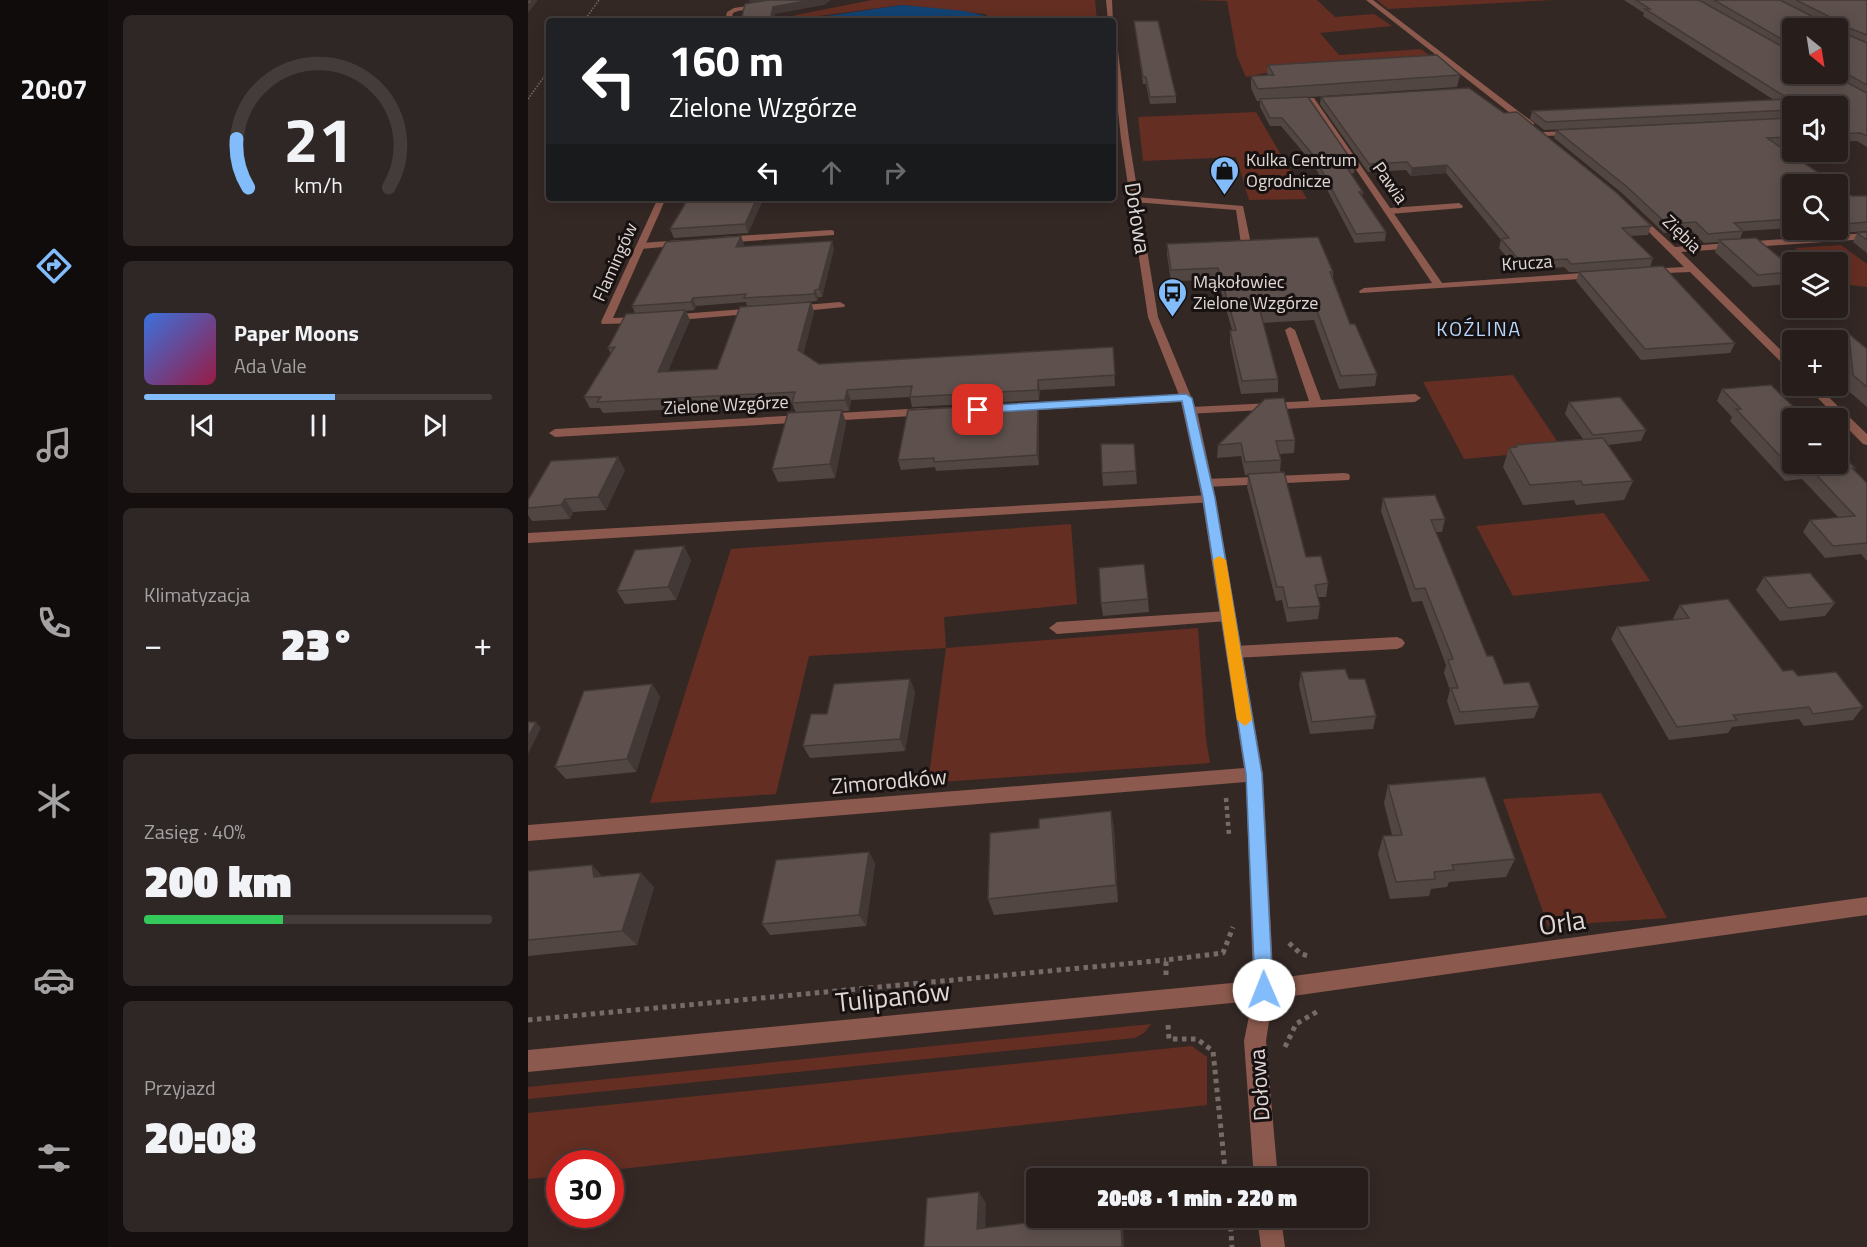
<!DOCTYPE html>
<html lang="pl">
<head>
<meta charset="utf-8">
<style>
	:root { --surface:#271e1c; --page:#2f2725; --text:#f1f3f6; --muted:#a4a2a3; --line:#433c3b; --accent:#83bcfb }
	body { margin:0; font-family:"Titillium Web",sans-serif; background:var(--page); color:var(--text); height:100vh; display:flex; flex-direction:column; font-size:22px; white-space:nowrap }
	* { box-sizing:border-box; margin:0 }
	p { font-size:20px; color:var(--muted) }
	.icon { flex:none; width:33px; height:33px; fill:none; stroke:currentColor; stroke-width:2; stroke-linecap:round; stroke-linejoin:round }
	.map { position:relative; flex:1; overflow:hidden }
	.drawer { display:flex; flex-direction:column; gap:15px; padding:15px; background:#15100f; width:420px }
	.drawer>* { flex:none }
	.hud { position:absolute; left:18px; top:18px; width:570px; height:183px; border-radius:6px; box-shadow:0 3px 15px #0003,0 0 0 2px var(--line); background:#202124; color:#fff; overflow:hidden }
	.needle { width:39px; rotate:150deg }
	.tools { position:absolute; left:1254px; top:18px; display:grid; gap:12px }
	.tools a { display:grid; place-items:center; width:66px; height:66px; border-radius:6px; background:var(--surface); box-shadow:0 3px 15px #0003,0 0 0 2px var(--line); font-size:30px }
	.speed { position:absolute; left:18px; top:1150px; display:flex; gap:12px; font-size:30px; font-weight:700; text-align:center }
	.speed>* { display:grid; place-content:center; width:78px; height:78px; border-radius:50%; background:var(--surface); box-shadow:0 3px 15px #0003,0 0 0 2px var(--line); line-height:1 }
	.speed .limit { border:9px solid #d22; background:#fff; color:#111 }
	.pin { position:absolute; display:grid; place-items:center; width:51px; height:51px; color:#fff; margin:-26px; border-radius:12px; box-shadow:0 3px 9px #0006 }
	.me { position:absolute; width:66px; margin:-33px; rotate:359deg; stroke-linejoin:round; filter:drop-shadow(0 0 4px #0008) }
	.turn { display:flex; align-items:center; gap:21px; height:126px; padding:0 24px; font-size:27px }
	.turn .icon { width:78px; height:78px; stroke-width:2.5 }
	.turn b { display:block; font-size:42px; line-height:51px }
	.lanes { display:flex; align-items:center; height:57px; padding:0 24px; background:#0003; justify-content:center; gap:30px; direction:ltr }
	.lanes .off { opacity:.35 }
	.big { font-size:45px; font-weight:800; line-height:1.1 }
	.drawer .tile { flex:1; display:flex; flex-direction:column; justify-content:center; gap:9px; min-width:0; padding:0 21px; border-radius:9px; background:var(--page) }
	.drawer .dial { align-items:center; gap:0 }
	.dial svg { height:156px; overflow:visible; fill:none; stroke:var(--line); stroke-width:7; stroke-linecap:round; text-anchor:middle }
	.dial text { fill:var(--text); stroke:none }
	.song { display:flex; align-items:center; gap:18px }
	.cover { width:72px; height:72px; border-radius:9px; background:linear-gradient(135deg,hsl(220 70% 55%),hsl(340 70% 35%)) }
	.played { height:6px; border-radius:3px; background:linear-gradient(90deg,var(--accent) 55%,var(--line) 55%) }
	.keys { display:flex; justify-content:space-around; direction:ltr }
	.heat { display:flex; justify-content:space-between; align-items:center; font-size:33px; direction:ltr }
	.charge { height:9px; border-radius:4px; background:linear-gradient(90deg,#34c759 40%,var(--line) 0) }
	.trip { position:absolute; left:498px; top:1168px; width:342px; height:60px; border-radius:6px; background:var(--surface); box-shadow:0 3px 15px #0003,0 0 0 2px var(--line); font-weight:800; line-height:60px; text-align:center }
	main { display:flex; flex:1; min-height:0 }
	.tabs { display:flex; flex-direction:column; width:108px; justify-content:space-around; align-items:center; background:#100c0b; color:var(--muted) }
	.tabs .icon { width:42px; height:42px }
	.tabs .active { color:var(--accent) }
	.tabs b { font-size:27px; color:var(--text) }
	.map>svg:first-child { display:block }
	.green { fill:#642e22 }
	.water { fill:#124373 }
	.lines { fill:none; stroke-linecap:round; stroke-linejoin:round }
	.path-far2 { stroke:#766b69; stroke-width:1.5; stroke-dasharray:1.5 1.5; stroke-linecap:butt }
	.path-far1 { stroke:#766b69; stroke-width:4.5; stroke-dasharray:4 4; stroke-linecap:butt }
	.path { stroke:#766b69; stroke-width:5; stroke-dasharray:4.5 4.5; stroke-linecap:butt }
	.lane { fill:#8b594d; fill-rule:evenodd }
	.street { fill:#8b594d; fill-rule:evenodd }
	.wall { fill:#514642; fill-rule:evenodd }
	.shaded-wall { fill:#423936 }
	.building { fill:#5e514d; stroke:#423936; stroke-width:1.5 }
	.route { fill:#83bcfb; stroke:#557aa3; stroke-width:1.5 }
	.slow { fill:#f59e0b }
	.labels { text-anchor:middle; stroke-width:6; stroke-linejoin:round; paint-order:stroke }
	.far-poi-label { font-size:18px; fill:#e0d7d5; stroke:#171211; text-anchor:start }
	.far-street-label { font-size:18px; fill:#e0d7d5; stroke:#171211 }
	.far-neighbourhood-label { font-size:20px; letter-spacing:1.5px; fill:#b6d6fa; stroke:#171211 }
	.street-label { font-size:22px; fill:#e0d7d5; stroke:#171211 }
	.near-street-label { font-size:27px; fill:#e0d7d5; stroke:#171211 }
</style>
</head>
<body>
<main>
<nav class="tabs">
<b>20:07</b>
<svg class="icon active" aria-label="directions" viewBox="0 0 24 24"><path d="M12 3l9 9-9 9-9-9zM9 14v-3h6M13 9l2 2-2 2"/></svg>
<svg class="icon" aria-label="music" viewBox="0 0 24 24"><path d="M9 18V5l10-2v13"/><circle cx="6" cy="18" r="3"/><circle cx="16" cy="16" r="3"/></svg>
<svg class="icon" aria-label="phone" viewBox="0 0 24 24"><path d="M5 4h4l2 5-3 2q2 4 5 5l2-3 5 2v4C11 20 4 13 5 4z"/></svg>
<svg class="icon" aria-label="climate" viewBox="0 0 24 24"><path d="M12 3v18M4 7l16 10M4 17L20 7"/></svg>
<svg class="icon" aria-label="car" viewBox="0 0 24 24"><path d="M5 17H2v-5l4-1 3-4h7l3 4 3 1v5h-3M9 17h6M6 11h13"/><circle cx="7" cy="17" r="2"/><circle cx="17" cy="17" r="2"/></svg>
<svg class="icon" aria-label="filters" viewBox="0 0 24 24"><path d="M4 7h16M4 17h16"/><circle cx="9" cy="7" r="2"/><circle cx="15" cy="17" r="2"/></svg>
</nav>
<section class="drawer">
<div class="tile dial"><svg viewBox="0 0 100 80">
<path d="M14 69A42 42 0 1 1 86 69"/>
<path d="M14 69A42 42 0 0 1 8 44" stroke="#83bcfb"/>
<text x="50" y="56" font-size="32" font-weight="700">21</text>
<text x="50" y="72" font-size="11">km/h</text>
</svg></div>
<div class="tile">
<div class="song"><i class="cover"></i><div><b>Paper Moons</b><p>Ada Vale</p></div></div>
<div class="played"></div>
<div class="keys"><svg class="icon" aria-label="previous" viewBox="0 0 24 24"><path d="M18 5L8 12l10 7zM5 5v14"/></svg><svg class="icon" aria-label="pause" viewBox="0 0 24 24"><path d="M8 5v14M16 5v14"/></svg><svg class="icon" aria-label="next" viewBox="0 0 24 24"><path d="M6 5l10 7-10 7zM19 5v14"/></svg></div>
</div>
<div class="tile"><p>Klimatyzacja</p>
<div class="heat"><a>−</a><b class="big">23°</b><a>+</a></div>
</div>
<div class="tile"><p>Zasięg · 40%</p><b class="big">200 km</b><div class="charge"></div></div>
<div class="tile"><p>Przyjazd</p><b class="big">20:08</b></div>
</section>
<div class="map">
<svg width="1339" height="1247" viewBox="0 0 1339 1247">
	<rect width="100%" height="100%" fill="#342825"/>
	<path class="green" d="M344 0H567L569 21H459L461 17 457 14 374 5 253 21 268 15Z
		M662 0H789L807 17 846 14 864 26 792 33 811 55 893 49 911 63 737 73 718 77 709 56 699 1Z
		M849 0H1025L860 9Z
		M728 112 779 199 721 200 708 157 615 161 610 117Z
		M1313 245 1339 264V287L1313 284 1310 281V262H1285L1267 248Z
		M985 375 1035 450 936 459 895 382Z
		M1076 513 1122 581 985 596 948 526Z
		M543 524 549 604 416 617 418 648 670 628 678 739 682 763 400 783 418 648 281 656 248 794 122 803 203 549Z
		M1073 793 1139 918 1020 926 975 799Z
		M623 1024 616 1033 607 1038 0 1099V1087Z
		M664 1046 679 1057V1105L83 1170 82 1164H32L31 1176 0 1179V1113Z"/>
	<path class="water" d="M374 5 437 11 461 17 459 21H265Z"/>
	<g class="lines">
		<path class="path-far2" d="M56 21 71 0
			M0 99 21 70"/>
		<path class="path-far1" d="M698 798 701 835"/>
		<path class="path" d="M761 943 773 954 781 956
			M638 975V960L695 953 705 927
			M0 1020 638 960
			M640 1025 641 1039H669L685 1051 698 1179
			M757 1047 768 1024 790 1011
			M702 1218 704 1247"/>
		<path class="lane" d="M608 197 715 206 723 244 718 247 713 244 708 210 605 202V198Z
			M931 203 935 206 934 208 862 214 858 211 862 208Z
			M303 230 306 231V235L193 243 188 240 193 237Z
			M154 240 157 241V245L113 249 108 246 113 243Z
			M762 327 767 330 793 400 887 394 893 398 887 402 659 414V408L663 407 781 401 757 330Z
			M816 473 821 474 822 477 821 480 678 487 672 483 678 479Z
			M681 495 688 499 686 502 0 543V533Z
			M700 611 707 616 700 621 529 634 521 628 529 622Z
			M869 637 874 639 877 643 874 647 869 649 706 658 701 656 698 652 701 648 706 646Z
			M1339 897V915L736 1000 729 997 726 990 729 983 736 980Z"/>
		<path class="street" d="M256 0H270L210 11 205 13 203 21H197L199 12 206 8Z
			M578 0H584L585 22 580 21Z
			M838 0H845L1006 123V127H1000Z
			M585 33 588 35 601 139 630 317 669 411 688 499 735 774 746 990 738 1041 750 1179H726L716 1041 724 1001 0 1072V1050L725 981 718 782 0 841V825L716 768 674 499 653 402 491 411 485 407 491 403 651 395 620 317 593 139 585 64Z
			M780 98H786L914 283 1068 272 1073 275 1068 278 832 293 831 291 836 288 904 283Z
			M1045 131 1048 135 1015 136 1011 134 1015 132Z
			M130 198H138L85 318 112 317 117 320 112 323 74 324 73 322Z
			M1108 211 1147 247 1339 233V239L1153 252 1264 361V370L1260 369 1162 272 1116 274V270L1119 269 1156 267 1105 216 1104 214Z
			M312 302 317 305 316 307 265 312 260 309 265 306Z
			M229 308 233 309V313L139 321 134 318 139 315Z
			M1278 386H1289L1339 434V445L1335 444Z
			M398 408 402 409V415L27 437 21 433 27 429Z
			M729 1218H753L757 1247H733Z"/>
	</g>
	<path class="wall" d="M1096 0H1339V147L1329 141 1310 142V106H1264V145L1250 146 1264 184V228L1215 231 1212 239 1264 268V280L1263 284 1225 287 1187 252 1191 242 1176 243 1164 231 1136 233 1095 194 1026 138 1028 130 1264 118 1016 130 1002 119 1004 111 1246 100 1115 16 1116 13ZM1264 28H1310V74H1264Z
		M606 21 648 96V103L622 104 618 84H615Z
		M740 65 932 75 929 87 781 97 827 165 826 173 823 174 835 192 834 196 858 232 857 241 827 243 786 165 753 126H742L732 107V101H729L723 88V76H739Z
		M793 97 1123 226 1120 235 1102 236 1125 258 1122 267 1207 343 1202 353 1113 360 1048 281 1051 272H1041L1036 267 991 271 971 248 973 240 918 173 883 176 878 170 840 172 792 104Z
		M1310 186 1324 196H1339V232V231L1312 233 1307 230H1310Z
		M159 198H241L240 200H235L220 233 146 238 142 229 156 206Z
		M1339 232V253L1325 242 1329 233Z
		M216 244 215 247 306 248 294 297H290L289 301 276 302H283L286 312 275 353 291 364 585 347 587 386 512 390 511 400 384 407 382 397 323 400 321 411H314L318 423 307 478 250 482 244 469 268 413 264 403 75 413 72 408H62L56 397 83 354 80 348 107 313 104 306ZM218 302 219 306 189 369 140 371 162 320 158 311 166 310 168 306Z
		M639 244 805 272V278L822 324 849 374 847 386 811 389 786 320 735 323 750 379V392L713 394 702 343V331L704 330 690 280 643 281 639 255Z
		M1321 334 1339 349V407L1317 388 1314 347Z
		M1194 389 1327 468 1326 470 1339 483V561L1333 554 1297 558 1275 532 1282 520 1310 517 1274 479 1257 481 1202 421 1204 417 1189 401Z
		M1041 402 1118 430 1113 441 1080 445 1105 481 1096 500 1048 505 1046 500 995 505 975 467 981 448 987 447 988 445 1055 439 1037 414Z
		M511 412V465L408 471 407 467 373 470 370 460Z
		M767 440 766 453 752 454 753 460 752 473 778 557 800 583 798 597H790L792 606 790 619 759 622 754 600 748 601 719 487 720 475H717L713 456 689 458 690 445Z
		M606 444 609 484 575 486 574 473Z
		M97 470 78 510 45 512 42 519 4 521 0 515V500Z
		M855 498 917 519 914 532H908L959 656 976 684 1011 706 1006 718 927 725 919 701 922 690 916 673 918 665 894 601 884 602 853 511Z
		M163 560 148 600 97 604 89 591Z
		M1236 577 1307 603 1297 616 1252 621 1228 590Z
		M620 599 621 612 575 616 573 603Z
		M1152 605 1255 671 1270 676 1335 707 1325 720 1276 726 1271 719 1204 727 1200 733 1141 740 1083 639 1089 627 1147 620 1145 618Z
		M773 672 821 679 848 716 845 729 782 734 771 685Z
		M382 679 387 692 377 751 282 758 275 746 299 714Z
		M124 684 132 697 108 772 38 779 27 767Z
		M860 785 987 859 978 877 921 882 919 887 903 889 901 896 862 899 850 854 855 836 864 835 856 803Z
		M583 811 586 829 590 902 466 915 460 899 511 828Z
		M341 852 347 864 338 926 242 935 234 924Z
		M0 871 75 876 126 887 109 945 0 956Z"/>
	<path class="shaded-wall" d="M5 0H10L0 13V6Z
		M221 0H242L222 3Z
		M282 0H303L296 5 247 14 246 21H242L245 7Z
		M919 165 918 173 883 176 884 168Z
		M229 198H234L235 200 220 233 217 224Z
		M213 236 216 244 211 255 208 247Z
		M304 241 306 248 294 297 291 289Z
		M287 290 290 297 289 301 286 294Z
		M165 298 168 306 166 310 163 302Z
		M283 302 286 312 274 360 270 350Z
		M157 310 162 320 135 382 130 372Z
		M510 380 512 390 511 400 510 390Z
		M319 390 323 400 321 411 317 400Z
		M510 403 511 412V465L509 455Z
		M314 410 318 423 307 478 302 464Z
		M90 457 97 470 78 510 70 497Z
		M37 499 45 512 42 519 33 505Z
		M156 546 163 560 148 600 140 587Z
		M382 679 387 692 377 751 372 739Z
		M124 684 132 697 108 772 99 759Z
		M8 722 13 728 0 754V737Z
		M583 811 586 829 590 902 588 885Z
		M341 852 347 864 338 926 331 915Z
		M64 865 78 880 66 877Z
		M113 873 126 887 109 945 94 931Z
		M451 1192 458 1203 457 1238 449 1229Z
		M593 1218H595L596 1247H594Z"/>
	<path class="building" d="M0 0H5L0 6Z
		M241 0H282L245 7 242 21H213L217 4Z
		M1108 0H1171L1264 52V74H1303L1339 93V136L1333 133 1310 134V106H1264V110L1018 122 1004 111 1261 99 1117 9H1122Z
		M1186 0H1252L1297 23 1307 22 1306 19 1268 0H1339V35L1311 24 1312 31 1339 43V85L1310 69V28H1264V45Z
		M606 21H630L648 96 622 97 618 77H615Z
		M909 55 932 75 730 89 723 76 746 75 740 65Z
		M941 88 976 113 989 112 1089 193 1123 226 1094 228 1125 258 1043 264 1039 259 993 262 973 239 981 238 919 165 884 168 879 162 841 164 793 97Z
		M780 97 827 165 814 166H818L835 192H831L858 232 828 234 786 156 754 118H742L732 99Z
		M1264 118V137L1239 138 1307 184H1264V219L1206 223 1215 231 1180 234 1168 222 1139 224 1098 186 1028 130Z
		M1310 186 1324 196H1339V222L1316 224 1310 219Z
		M159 198H229L217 224 142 229 156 206Z
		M1339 232V240L1329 233Z
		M213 236 208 247 304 241 291 289 287 290 286 294 216 298 218 294 165 298 163 302 104 306 138 242Z
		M790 237 805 272H802L822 324H827L849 374 813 376 788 308 732 311 750 379 714 381 702 331 708 330 690 268 643 270 639 244Z
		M1228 238 1264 268V272L1230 275 1191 240Z
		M1135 266 1207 343 1117 349 1051 272Z
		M283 302 270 350 291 364 585 347 587 375 510 380V390L382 397 384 386 319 390 317 400 264 403 267 392 69 402 73 397H56L87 347 80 348 98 314 157 310 130 372 189 369 212 307Z
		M1321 334 1339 349V387L1325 375Z
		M1243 385 1277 418H1264V464H1310V451L1327 468H1324L1339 483V543L1305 546 1282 520 1327 516 1281 467 1264 469 1208 409H1213L1194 389Z
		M1092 397 1118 430 1065 435 1041 402Z
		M756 398 767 440 748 441 753 460 717 462 713 443 690 445 737 399Z
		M510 403 509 455 406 462V458L370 460 380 410Z
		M314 410 302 464 244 469 260 413Z
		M1075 438 1105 481 1055 485 1053 481 1002 485 981 448 989 447 988 445Z
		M573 444H606L608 471 574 473Z
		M90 457 70 497 37 499 33 505 0 508V500L23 461Z
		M756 472 778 557 793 556 800 583 787 585 792 606 760 608 755 587H749L720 474Z
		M907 495 917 519 903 520 959 656H965L976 684 1001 682 1011 706 932 712 923 688H930L920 660 925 659 897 588 887 589 855 498Z
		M156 546 140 587 89 591 107 550Z
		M616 564 620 599 573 603 571 568Z
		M1282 573 1307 603 1260 608 1236 577Z
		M1200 599 1255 671 1265 670 1270 676 1308 672 1335 707 1285 714 1281 707 1205 715 1209 720 1149 727 1089 627 1161 618 1152 605Z
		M817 669 821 679H837L848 716 784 722 773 672Z
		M382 679 372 739 275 746 283 714H299L306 684Z
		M124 684 99 759 27 767 56 691Z
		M0 722H8L0 737Z
		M957 777 987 859 924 865 926 870 906 872 907 879 868 882 855 836 874 835 860 785Z
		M583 811 588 885 460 899 462 833 511 828V819Z
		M341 852 331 915 234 924 248 860Z
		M64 865 66 877 113 873 94 931 0 940V871Z
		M591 1176V1179H566Z
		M451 1192 449 1229 538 1218H593L594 1247H396L399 1198Z"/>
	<path class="route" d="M658 394 664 398 687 498 734 774 745 990 743 996 736 999 730 996 727 990 718 774 675 498 654 401 450 413 445 410 450 406Z"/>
	<path class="slow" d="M691 556 698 560 724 720 717 726 709 720 685 560Z"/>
	<defs>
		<symbol id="shop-pin" viewBox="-11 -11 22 30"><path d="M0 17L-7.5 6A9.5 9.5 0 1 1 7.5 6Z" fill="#83bcfb" stroke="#171211"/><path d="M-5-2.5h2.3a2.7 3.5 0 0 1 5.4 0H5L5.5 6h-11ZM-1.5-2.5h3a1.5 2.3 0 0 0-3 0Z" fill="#111"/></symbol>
		<symbol id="bus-pin" viewBox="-11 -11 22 30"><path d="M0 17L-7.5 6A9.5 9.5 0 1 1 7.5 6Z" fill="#83bcfb" stroke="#171211"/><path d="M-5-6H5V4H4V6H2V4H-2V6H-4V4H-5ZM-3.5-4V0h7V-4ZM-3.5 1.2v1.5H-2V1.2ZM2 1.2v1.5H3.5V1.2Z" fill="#111"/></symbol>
	</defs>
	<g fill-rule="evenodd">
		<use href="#shop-pin" x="680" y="154" width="33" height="45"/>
		<use href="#bus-pin" x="628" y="276" width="33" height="45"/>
	</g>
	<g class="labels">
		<g class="far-poi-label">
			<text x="718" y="166">Kulka Centrum<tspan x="718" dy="21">Ogrodnicze</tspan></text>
			<text x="665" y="288">Mąkołowiec<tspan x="665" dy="21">Zielone Wzgórze</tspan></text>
		</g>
		<g class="far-street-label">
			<text transform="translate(862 183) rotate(55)" y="6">Pawia</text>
			<text transform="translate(1154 234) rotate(44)" y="6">Ziębia</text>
			<text transform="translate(87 262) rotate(-66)" y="6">Flamingów</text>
			<text transform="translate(999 263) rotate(-4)" y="6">Krucza</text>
			<text transform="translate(198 405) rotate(-3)" y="6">Zielone Wzgórze</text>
		</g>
		<g class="far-neighbourhood-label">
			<text x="951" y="336">KOŹLINA</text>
		</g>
		<g class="street-label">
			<text transform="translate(610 218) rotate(81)" y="8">Dołowa</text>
			<text transform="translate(361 781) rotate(-5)" y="8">Zimorodków</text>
			<text transform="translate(731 1085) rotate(-94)" y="8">Dołowa</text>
		</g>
		<g class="near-street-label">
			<text transform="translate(1034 923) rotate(-8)" y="9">Orla</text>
			<text transform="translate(365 997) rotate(-6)" y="9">Tulipanów</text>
		</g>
	</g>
</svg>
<div class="tools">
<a><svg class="needle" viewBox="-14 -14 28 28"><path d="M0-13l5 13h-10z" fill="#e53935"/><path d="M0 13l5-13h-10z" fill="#a4a2a3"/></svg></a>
<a><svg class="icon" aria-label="sound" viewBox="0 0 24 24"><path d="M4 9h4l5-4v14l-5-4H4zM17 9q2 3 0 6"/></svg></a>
<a><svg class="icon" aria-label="search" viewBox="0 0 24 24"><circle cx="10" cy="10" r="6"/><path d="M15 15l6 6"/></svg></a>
<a><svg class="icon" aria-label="layers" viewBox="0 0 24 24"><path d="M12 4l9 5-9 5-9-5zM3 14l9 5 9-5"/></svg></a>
<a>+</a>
<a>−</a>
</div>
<div class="speed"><div class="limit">30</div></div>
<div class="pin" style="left:450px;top:410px;background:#d93025"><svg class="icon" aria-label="arrive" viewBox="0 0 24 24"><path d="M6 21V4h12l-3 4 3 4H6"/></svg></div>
<svg class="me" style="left:736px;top:990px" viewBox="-20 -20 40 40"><circle r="19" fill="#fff"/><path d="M0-13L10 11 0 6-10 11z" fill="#83bcfb"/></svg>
<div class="trip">20:08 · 1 min · 220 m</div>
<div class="hud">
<div class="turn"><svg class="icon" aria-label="left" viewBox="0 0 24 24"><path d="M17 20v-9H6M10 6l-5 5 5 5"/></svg><div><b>160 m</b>Zielone Wzgórze</div></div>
<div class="lanes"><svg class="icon" aria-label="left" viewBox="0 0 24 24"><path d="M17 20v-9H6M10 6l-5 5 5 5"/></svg><svg class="icon off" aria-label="ahead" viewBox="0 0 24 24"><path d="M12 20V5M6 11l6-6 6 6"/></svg><svg class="icon off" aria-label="right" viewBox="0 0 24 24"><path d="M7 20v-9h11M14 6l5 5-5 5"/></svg></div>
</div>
</div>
</main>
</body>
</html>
